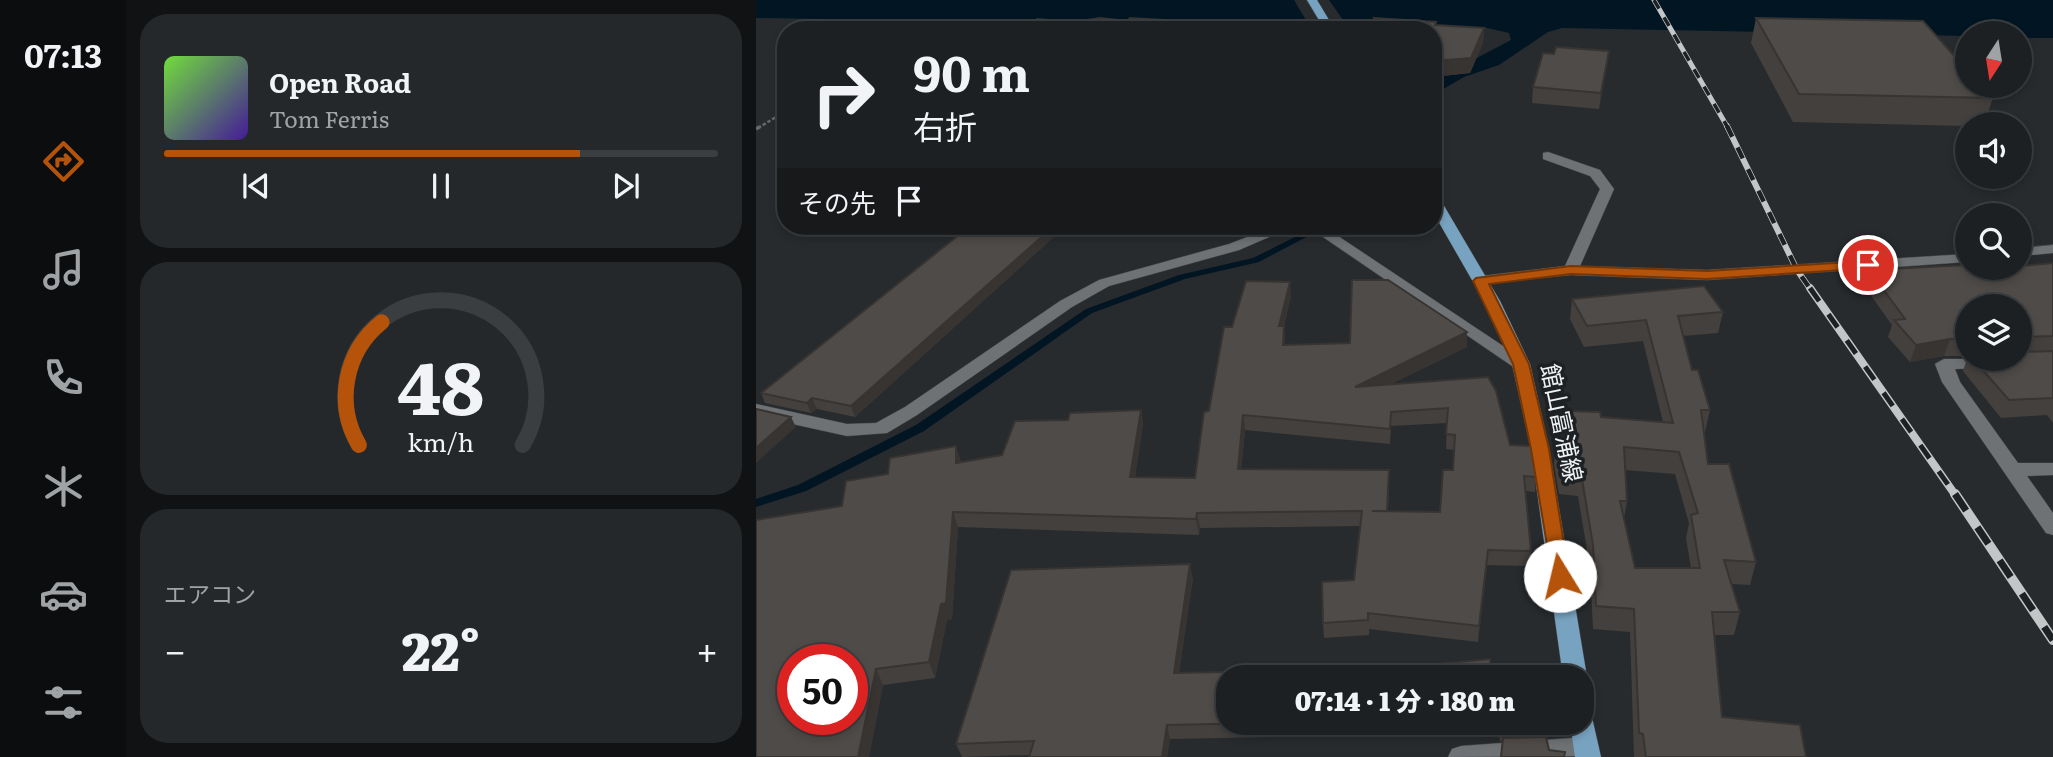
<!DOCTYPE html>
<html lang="ja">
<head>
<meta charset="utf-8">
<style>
	:root { --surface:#1d2022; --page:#25282a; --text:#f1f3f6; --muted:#a0a3a5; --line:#3b3e40; --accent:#b45309 }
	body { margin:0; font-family:Literata,"Noto Sans JP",serif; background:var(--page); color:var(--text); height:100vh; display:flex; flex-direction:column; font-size:26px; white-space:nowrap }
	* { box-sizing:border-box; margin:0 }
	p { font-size:23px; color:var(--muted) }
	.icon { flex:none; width:38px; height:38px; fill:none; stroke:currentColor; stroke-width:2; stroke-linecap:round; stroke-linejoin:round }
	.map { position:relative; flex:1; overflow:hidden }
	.side { display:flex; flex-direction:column; gap:14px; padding:14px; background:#101213; width:630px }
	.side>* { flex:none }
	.banner { position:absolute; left:21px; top:21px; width:665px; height:214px; border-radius:28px; box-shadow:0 4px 10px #0003,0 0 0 2px var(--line); background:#1d2022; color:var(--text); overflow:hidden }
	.needle { width:46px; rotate:192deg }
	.fabs { position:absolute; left:1199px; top:21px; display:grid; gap:14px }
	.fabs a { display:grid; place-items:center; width:77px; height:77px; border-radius:50%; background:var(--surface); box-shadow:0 4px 10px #0003,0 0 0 2px var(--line); font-size:35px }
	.speed { position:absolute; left:21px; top:644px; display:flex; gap:14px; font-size:35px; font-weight:700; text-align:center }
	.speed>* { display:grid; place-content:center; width:91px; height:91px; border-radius:50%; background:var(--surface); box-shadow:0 4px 10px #0003,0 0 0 2px var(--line); line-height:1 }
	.speed .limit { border:10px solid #d22; background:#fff; color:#111 }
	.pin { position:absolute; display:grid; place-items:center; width:60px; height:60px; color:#fff; margin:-30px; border:4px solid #fff; border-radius:50%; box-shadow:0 2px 7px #0007 }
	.me { position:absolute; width:77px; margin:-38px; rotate:351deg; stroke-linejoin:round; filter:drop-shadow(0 0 5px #0008) }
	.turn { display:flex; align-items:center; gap:24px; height:147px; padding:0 21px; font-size:32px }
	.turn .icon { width:91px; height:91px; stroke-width:2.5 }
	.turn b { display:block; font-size:49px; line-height:60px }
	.then { display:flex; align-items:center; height:66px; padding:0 21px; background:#0003; gap:14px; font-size:26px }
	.big { font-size:52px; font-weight:800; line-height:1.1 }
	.side .widget { flex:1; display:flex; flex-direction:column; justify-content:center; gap:10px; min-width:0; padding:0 24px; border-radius:28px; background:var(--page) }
	.side .dial { align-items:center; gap:0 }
	.dial svg { height:182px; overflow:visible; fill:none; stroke:var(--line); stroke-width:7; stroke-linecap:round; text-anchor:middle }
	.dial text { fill:var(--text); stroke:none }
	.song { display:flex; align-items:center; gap:21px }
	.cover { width:84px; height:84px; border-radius:10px; background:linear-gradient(135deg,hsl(100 70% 55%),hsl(260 70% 35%)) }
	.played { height:7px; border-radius:4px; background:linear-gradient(90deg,var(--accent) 75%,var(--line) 75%) }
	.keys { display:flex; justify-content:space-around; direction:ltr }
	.heat { display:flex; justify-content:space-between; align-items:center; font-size:38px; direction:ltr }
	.trip { position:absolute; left:460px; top:665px; width:378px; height:70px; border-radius:28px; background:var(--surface); box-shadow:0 4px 10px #0003,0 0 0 2px var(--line); font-weight:800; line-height:70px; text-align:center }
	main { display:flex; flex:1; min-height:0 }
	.menu { display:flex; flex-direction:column; width:126px; justify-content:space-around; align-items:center; background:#0c0d0e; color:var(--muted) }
	.menu .icon { width:49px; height:49px }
	.menu .on { color:var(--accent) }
	.menu b { font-size:32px; color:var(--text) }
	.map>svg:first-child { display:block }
	.water { fill:#021523 }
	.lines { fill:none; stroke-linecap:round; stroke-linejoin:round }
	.stream { fill:#021523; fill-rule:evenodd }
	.minor-casing { stroke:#46494b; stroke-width:1 }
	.major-casing { stroke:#46494b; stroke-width:1 }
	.path-far1 { stroke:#65696b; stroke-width:2.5; stroke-dasharray:3.5 2; stroke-linecap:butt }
	.path { stroke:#65696b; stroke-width:3.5; stroke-dasharray:4.5 2.5; stroke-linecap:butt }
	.minor { fill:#6e7275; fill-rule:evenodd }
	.major { fill:#78a3c0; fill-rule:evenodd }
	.rail-far3-casing { stroke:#c2c6c7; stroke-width:5 }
	.rail-far2-casing { stroke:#c2c6c7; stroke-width:6 }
	.rail-far1-casing { stroke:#c2c6c7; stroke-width:8 }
	.rail-casing { stroke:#c2c6c7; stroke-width:10 }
	.rail-far3 { stroke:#1e2124; stroke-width:3.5; stroke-dasharray:10; stroke-linecap:butt }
	.rail-far2 { stroke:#1e2124; stroke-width:4.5; stroke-dasharray:12; stroke-linecap:butt }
	.rail-far1 { stroke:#1e2124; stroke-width:5; stroke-dasharray:16; stroke-linecap:butt }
	.rail { stroke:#1e2124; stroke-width:7; stroke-dasharray:20; stroke-linecap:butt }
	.wall { fill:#44403e; fill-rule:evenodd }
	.shaded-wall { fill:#373432 }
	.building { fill:#4f4b48; stroke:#373432; stroke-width:2; fill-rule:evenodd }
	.route { fill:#b45309; stroke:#753606; stroke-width:2 }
	.labels { text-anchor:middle; stroke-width:7; stroke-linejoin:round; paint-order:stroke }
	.street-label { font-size:24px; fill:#eff2f3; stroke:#1e2124 }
</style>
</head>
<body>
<main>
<nav class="menu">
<b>07:13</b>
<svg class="icon on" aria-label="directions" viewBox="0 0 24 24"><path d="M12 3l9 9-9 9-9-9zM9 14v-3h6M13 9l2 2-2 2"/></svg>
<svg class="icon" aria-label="music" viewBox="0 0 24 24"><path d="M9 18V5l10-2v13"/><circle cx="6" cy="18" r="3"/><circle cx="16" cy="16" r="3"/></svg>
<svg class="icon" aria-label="phone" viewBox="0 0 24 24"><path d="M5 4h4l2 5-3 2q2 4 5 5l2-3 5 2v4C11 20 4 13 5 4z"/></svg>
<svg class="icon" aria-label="climate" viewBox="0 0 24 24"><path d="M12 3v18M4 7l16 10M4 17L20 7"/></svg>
<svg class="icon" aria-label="car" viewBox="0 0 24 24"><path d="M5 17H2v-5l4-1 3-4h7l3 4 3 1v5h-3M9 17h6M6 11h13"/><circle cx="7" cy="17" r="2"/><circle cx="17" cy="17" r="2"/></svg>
<svg class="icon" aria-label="filters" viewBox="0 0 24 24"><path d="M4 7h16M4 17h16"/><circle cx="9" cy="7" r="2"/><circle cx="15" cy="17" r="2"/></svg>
</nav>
<section class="side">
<div class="widget">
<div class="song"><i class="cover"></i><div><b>Open Road</b><p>Tom Ferris</p></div></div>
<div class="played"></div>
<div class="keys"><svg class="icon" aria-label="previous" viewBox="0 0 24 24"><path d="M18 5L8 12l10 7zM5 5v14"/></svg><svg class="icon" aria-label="pause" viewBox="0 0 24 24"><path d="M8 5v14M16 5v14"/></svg><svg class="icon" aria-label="next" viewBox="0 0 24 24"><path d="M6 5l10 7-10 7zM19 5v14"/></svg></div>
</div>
<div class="widget dial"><svg viewBox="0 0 100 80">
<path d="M14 69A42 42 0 1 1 86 69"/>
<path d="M14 69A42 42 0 0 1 24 15" stroke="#b45309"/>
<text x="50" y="56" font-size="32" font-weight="700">48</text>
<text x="50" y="72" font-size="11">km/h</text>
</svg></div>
<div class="widget"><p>エアコン</p>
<div class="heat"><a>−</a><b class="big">22°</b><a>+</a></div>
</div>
</section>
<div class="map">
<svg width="1297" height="757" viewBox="0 0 1297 757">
	<rect width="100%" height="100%" fill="#272b2e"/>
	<path class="water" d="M0 0H538L554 27 0 18Z
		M573 0H1297V38H1264V33H1211V36L806 28 792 32 743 65 708 77 677 95V81L755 40 753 33 727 27H592Z"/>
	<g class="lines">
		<path class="stream" d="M561 226H571L503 262 429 279 336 313 168 431 50 491 0 507V499L42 485 160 425 330 309 423 275 497 258Z"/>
		<defs>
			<path id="minor" d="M792 152 844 170 858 189 824 266 951 270 1211 254V262L951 280 815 275 720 284 717 281 725 276 809 266 844 189 834 176 787 159V153Z
				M520 226H539L483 250 353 286 316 307 161 415 131 433 91 436 0 416V404L91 424 120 423 149 407 304 301 343 280 473 244Z
				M551 226H567L774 364 765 369 759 368Z
				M1297 245V253L1264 256V248Z
				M1188 359H1236L1241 363 1232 368 1199 369 1204 382 1262 463H1297V475L1271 476 1297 513V535L1290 533 1186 382 1179 364Z
				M830 737 839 740 843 748 839 756 692 757 696 749 705 746Z"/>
			<path id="major" d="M551 0H561L579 30H569Z
				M677 195 684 199 744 301 774 364 793 448 831 677 826 684V677H807L775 448 756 364 728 301 677 212Z
				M826 710 835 713 845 757H819L814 723H826Z"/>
		</defs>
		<use href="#minor" class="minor-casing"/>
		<use href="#major" class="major-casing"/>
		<path class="path-far1" d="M2 128 30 111"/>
		<path class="path" d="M0 129 5 126"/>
		<use href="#minor" class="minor"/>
		<use href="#major" class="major"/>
		<defs>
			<path id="rail-far3" d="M898 0 972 128"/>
			<path id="rail-far2" d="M971 126 1041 270 1055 290"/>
			<path id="rail-far1" d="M1054 288 1200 496"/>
			<path id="rail" d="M1199 494 1297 640"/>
		</defs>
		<use href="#rail-far3" class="rail-far3-casing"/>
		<use href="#rail-far2" class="rail-far2-casing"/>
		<use href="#rail-far1" class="rail-far1-casing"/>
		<use href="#rail" class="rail-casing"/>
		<use href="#rail-far3" class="rail-far3"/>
		<use href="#rail-far2" class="rail-far2"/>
		<use href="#rail-far1" class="rail-far1"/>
		<use href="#rail" class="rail"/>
	</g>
	<path class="wall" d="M618 18 680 22V25L728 28 727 43 714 73 677 77V30H618Z
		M1000 18 1237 98 1228 124H1211V126L1037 122 995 43Z
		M853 51 843 109 776 103 777 87 798 54Z
		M214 226H310L99 417 61 409 55 413 9 403 5 393Z
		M1297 263V423L1291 415 1245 418 1207 371 1211 359H1264V306H1211V356H1188L1154 362 1132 337 1136 325 1108 286 1113 270 1264 268Z
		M535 296 528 326 529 345 594 343 711 332V347L635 384 732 377 754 445 780 477 779 492 770 491 775 551 773 566 731 565 722 642 613 629V635L568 638 567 623 598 580 605 526 444 528 443 535 202 527 196 619 191 620 179 678 127 685 113 757 86 506 205 462 246 455 312 420 385 410 387 424 379 477 439 478 453 411 476 327ZM691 423 690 449 698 450 697 470 684 512 632 511 633 485 485 469 489 430 634 444 635 426Z
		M816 299 967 312 962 333 927 336 936 370 954 410 949 432H948L952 464 1000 562 994 585 976 584 984 612 978 635H958L966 717 1050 757H878L874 632 837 629 834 568 822 496 803 494 798 464 801 441 810 442 809 433 812 411 845 417 907 422 887 341 828 347 814 319ZM869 470 919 474 933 523 930 538 935 568H879L868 518 871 501Z
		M437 578 423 673 472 723H562L561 736 414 739 411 757H273L274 755 206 757 200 744Z
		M645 723H668L645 725Z
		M741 723H784V737L793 750 808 757 744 741Z"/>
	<path class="shaded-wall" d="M728 28 727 43 714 73 677 77V61Z
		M853 51 851 66 843 109 845 93Z
		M298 226H310L99 417 95 406Z
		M534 282 535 296 524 341 523 326Z
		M528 326 529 341 528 360 527 345Z
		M711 332V347L600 401 599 387Z
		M1194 339 1188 356 1154 362 1160 345Z
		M56 398 61 409 55 413 51 403Z
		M385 410 387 424 377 492 374 477Z
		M487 415 489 430 484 485 482 469Z
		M35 417 40 427 0 463V448Z
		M200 446 205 461 204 478 200 463Z
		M197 512 202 527 196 619 191 620 179 678 173 662Z
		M441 513 444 528 443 535 440 519Z
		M732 550 731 565 722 642 723 626Z
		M434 564 437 578 421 687 418 673Z
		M120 669 127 685 113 757H102Z
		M411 725 414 739 411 757H406Z"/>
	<path class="building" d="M344 18 371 21 374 18 514 26 510 30H317L312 25 310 30H275L281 19 319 22Z
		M618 18 680 22 679 25 728 28 715 58 677 61V30H626Z
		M1000 18 1167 21 1211 70V86H1225L1237 98 1043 94Z
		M800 47 853 51 845 93 777 87 787 53 798 54Z
		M214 226H298L95 406 56 398 51 403 5 393Z
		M1297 263V336L1264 337V306H1211V339H1194L1160 345 1138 320 1149 319 1113 270 1211 265V268H1264V266Z
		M596 280H632L711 332 599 387 732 377 740 391 754 445 776 446 780 477 768 476 775 551 732 550 723 626 612 613V620L567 623 566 582 598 580 606 511 441 513 440 519 197 512 190 603 185 604 173 662 120 669 102 757H0V520L86 506 90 481 132 474 134 458 200 446V463L246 455 259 421 312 420 314 413 385 410 374 477 439 478 448 412 453 411 468 327H476L490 281 534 282 523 326H528L527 345 594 343ZM692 408 690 434 699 435 697 470H687L684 512 616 511H631L633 470 482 469 487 415 634 429 635 412ZM37 660H96V719H37Z
		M948 286 967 312 922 316 936 370H942L954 410H945L952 464H973L1000 562 968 560 984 612H956L966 717 1044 725 1050 757H890L887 734 883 733 878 609 840 606 837 545 825 473 806 472 801 441 813 442 812 411 844 412 845 417 917 423 890 320 831 326 816 299ZM868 447 923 452 942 513 935 515 944 568H879L864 501H871Z
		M1297 351V398L1253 400 1217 359H1264V352Z
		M0 409 35 417 0 448Z
		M434 564 418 673 563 670V677H472V723H505L411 725 406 757H273L278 741 200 744 255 570Z
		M734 659 735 677H640L639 668Z
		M744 723H784L785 726 745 729Z
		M790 737 793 750 809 752 808 757H745L747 738Z"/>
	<path class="route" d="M1112 261 1117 263V268L951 279 815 274 733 284 773 364 793 449 813 576 804 583 797 581 775 449 757 364 717 281 720 278 815 266 951 271Z"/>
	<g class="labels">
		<g class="street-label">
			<text transform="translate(805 423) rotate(78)" y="8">館山富浦線</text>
		</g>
	</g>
</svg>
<div class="fabs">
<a><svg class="needle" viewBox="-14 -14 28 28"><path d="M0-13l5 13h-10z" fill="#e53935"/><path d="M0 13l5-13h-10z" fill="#a0a3a5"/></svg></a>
<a><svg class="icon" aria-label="sound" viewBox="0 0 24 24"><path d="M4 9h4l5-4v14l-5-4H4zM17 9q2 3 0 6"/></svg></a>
<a><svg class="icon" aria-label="search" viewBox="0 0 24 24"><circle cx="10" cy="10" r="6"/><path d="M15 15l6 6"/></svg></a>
<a><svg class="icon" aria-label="layers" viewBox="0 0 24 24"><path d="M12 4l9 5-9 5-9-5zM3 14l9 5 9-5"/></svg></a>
</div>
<div class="speed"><div class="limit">50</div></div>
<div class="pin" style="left:1112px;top:265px;background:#d93025"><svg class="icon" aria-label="arrive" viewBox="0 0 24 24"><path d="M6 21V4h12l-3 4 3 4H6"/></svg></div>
<svg class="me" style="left:804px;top:576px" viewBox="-20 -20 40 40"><circle r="19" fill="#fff"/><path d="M0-13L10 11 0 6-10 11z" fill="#b45309"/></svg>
<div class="trip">07:14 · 1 分 · 180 m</div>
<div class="banner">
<div class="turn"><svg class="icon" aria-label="right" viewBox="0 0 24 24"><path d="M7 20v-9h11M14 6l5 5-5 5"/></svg><div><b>90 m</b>右折</div></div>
<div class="then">その先<svg class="icon" aria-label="arrive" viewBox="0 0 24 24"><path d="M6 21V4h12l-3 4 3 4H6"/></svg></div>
</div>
</div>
</main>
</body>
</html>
